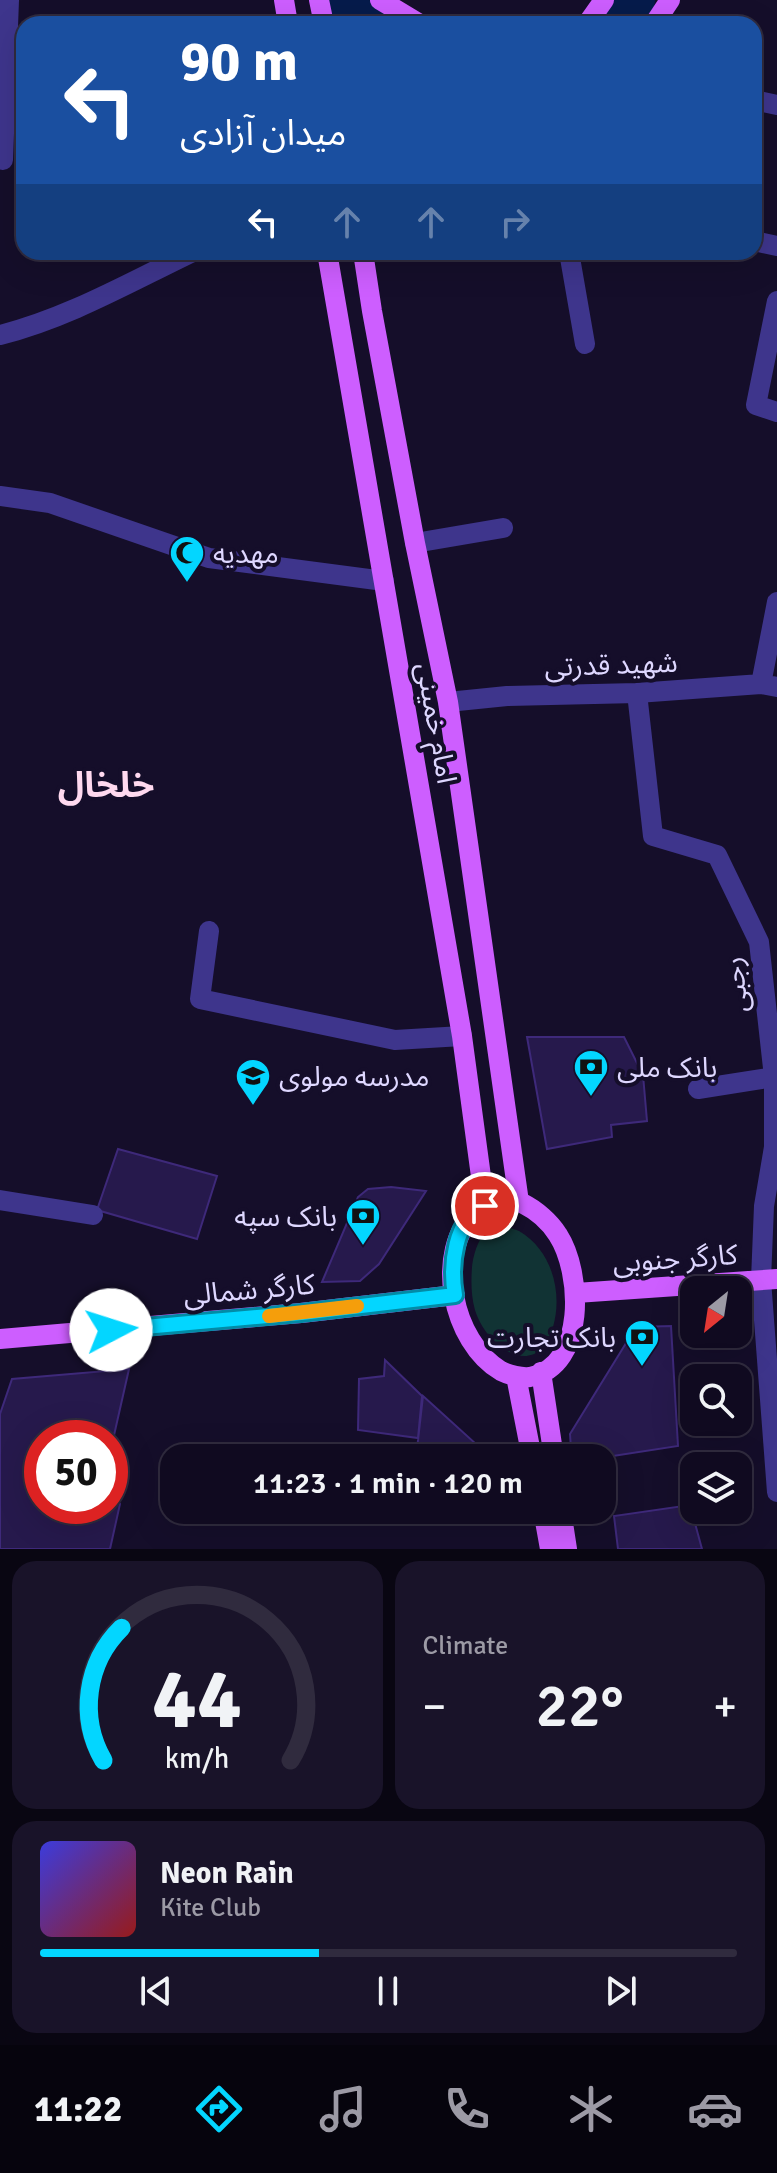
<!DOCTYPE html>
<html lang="en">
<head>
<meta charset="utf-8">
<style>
	:root { --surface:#100a20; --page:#191329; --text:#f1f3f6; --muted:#9c9aa5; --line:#302b3e; --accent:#03d6ff }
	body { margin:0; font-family:Signika,"Noto Sans Arabic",sans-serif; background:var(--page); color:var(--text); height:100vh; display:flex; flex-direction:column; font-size:30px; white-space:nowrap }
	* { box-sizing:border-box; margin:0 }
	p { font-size:26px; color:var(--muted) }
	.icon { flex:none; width:44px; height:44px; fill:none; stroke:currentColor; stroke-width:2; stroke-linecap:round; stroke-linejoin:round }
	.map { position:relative; height:1549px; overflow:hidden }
	.side { display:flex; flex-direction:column; gap:12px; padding:12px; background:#090612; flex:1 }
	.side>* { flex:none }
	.guide { position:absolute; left:16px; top:16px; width:746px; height:244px; border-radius:24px; box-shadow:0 8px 32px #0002,0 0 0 2px var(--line); background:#1a4fa0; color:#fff; overflow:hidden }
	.needle { width:52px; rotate:210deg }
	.buttons { position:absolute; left:680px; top:1276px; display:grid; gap:16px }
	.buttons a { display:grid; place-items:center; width:72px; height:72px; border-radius:16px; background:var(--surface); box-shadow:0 8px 32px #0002,0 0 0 2px var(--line); font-size:40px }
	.speed { position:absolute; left:24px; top:1420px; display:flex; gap:16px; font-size:40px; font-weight:700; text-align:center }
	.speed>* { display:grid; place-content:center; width:104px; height:104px; border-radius:50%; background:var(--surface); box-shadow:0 8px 32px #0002,0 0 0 2px var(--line); line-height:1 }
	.speed .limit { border:12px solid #d22; background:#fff; color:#111 }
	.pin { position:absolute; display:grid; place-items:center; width:68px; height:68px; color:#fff; margin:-34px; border:4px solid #fff; border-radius:50%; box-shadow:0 2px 8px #0007 }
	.me { position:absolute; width:88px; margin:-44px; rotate:85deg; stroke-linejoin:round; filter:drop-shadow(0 0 6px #0008) }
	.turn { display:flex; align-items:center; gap:28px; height:168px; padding:0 32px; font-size:36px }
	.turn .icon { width:104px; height:104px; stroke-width:2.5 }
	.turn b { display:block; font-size:56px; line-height:68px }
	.lanes { display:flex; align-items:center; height:76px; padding:0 32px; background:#0003; justify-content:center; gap:40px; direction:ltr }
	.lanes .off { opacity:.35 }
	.big { font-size:60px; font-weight:600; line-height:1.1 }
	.side .card { flex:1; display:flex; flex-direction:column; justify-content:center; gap:12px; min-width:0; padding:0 28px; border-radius:24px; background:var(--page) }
	.side .dial { align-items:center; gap:0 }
	.dial svg { height:208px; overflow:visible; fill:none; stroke:var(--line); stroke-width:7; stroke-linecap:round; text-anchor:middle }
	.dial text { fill:var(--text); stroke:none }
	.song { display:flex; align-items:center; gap:24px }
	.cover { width:96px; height:96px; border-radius:12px; background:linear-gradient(135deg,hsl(240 70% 55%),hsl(0 70% 35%)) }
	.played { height:8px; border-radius:4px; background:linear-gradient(90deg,var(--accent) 40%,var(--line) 40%) }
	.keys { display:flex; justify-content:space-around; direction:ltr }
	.heat { display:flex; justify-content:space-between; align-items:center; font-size:44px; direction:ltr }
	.side .tiles { flex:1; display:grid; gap:12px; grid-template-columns:1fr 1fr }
	.card:last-child { grid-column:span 2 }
	.trip { position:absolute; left:160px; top:1444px; width:456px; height:80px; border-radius:24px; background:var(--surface); box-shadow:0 8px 32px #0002,0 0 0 2px var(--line); font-weight:600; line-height:80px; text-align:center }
	.menu { display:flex; height:128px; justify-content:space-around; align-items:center; background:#06040d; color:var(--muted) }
	.menu .icon { width:56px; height:56px }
	.menu .current { color:var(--accent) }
	.menu b { font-size:36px; color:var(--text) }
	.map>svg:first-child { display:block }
	.green { fill:#113334 }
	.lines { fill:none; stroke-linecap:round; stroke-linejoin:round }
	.river { stroke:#061b4b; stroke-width:46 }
	.building { fill:#26194c; stroke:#3e297a; stroke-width:2 }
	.minor { stroke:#3e358c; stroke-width:20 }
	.major { stroke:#cd5eff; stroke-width:20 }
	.route-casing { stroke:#028ba6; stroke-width:20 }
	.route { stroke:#03d6ff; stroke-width:14 }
	.slow { stroke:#f59e0b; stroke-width:14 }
	.labels { text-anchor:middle; stroke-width:8; stroke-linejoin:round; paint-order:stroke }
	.poi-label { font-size:28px; fill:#ded7ff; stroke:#150e2a; text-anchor:start }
	.street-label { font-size:28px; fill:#ded7ff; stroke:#150e2a }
	.district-label { font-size:36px; font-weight:bold; fill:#ffd9ef; stroke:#150e2a }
</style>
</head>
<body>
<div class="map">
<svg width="777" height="1549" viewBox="0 0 777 1549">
	<rect width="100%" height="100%" fill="#150e2a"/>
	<path class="green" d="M501 1226C507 1227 514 1229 519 1231 552 1250 563 1293 553 1327 537 1383 486 1347 475 1310 471 1296 471 1281 472 1267 473 1257 477 1241 485 1233 488 1230 497 1228 501 1226Z"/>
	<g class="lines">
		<path class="river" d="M347 13 364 24
			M619 24 632 0"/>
	</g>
	<path class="building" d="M527 1037H624L643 1075 647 1121 611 1125 612 1137 547 1149Z
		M118 1149 217 1176 197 1239 97 1210Z
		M391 1187 426 1191 379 1264 360 1281 322 1282 358 1197 368 1189Z
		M671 1326 678 1446 600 1458H579L571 1449 570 1434 636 1327Z
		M385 1360 422 1396 418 1438 358 1430 359 1379 384 1376Z
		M129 1369 110 1453V1438H42V1506H110V1496L120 1504 110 1549H0V1414L12 1379Z
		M423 1396 476 1444 482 1458H416Z
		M690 1505 702 1549H618L614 1516Z"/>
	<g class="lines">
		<path class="minor" d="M754 100 777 105
			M3 160 9 0
			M754 241 777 246
			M569 252 585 344
			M777 301 756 405 777 412
			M0 335C68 318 130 282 193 252
			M0 496 50 503 209 558 384 581
			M415 543 503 528
			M761 684 777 602
			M637 693 653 836 717 855 759 942 774 1077V1147L764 1206 761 1280 777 1492
			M448 702 507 696 637 693 761 684 777 687
			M209 931 200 999 395 1040 462 1036
			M698 1089 774 1077
			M0 1200 93 1215"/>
		<path class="major" d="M284 0 288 24
			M319 0 324 24
			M380 0 420 24
			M587 24 604 0
			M654 24 670 0
			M327 252 462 1036 485 1206
			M363 252 372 311 415 543 448 702 519 1202
			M498 1200C506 1201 515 1200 522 1203 536 1210 550 1222 558 1235 582 1272 587 1366 530 1377 521 1378 509 1375 501 1371 452 1342 433 1252 476 1211 482 1205 491 1203 498 1200Z
			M576 1293 777 1279
			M0 1339 301 1313 455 1295
			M541 1372 554 1458
			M516 1376 532 1458
			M543 1510 550 1549
			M561 1510 567 1549"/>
	</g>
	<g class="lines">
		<defs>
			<path id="route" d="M111 1330 301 1313 455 1295C450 1267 454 1218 485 1206"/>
		</defs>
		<use href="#route" class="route-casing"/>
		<use href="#route" class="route"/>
		<path class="slow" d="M269 1316 357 1306"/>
	</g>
	<defs>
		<symbol id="mosque-pin" viewBox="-11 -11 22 30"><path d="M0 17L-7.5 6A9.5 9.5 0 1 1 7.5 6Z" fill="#03d6ff" stroke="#150e2a"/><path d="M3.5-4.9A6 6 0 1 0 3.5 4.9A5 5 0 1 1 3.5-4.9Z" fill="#111"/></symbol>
		<symbol id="bank-pin" viewBox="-11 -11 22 30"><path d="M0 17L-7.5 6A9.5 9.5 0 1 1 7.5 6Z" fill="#03d6ff" stroke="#150e2a"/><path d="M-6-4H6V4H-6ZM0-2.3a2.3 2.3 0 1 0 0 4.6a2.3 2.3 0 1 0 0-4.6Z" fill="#111"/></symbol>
		<symbol id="school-pin" viewBox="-11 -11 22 30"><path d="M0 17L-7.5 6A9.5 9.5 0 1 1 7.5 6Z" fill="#03d6ff" stroke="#150e2a"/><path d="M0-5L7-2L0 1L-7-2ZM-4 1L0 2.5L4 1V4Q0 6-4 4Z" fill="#111"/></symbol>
	</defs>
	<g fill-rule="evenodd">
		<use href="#mosque-pin" x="167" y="533" width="40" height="54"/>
		<use href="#bank-pin" x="571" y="1047" width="40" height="54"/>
		<use href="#school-pin" x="233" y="1056" width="40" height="54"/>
		<use href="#bank-pin" x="343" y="1196" width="40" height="54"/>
		<use href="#bank-pin" x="622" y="1317" width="40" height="54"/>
	</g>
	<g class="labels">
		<g class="poi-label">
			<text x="213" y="563">مهدیه</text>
			<text x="617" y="1077">بانک ملی</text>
			<text x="279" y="1086">مدرسه مولوی</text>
			<text x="337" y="1226" text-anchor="end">بانک سپه</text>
			<text x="616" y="1347" text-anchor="end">بانک تجارت</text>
		</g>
		<g class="street-label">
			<text transform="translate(611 664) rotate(-2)" y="10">شهید قدرتی</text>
			<text transform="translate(437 723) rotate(80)" y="10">امام خمینی</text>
			<text transform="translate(735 985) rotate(-97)" y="10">رجبی</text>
			<text transform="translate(675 1258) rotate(-4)" y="10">کارگر جنوبی</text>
			<text transform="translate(249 1289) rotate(-5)" y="10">کارگر شمالی</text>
		</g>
		<g class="district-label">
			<text x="106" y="797">خلخال</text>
		</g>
	</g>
</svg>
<div class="buttons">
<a><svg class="needle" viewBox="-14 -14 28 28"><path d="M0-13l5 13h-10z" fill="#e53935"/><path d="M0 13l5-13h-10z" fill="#9c9aa5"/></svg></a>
<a><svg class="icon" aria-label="search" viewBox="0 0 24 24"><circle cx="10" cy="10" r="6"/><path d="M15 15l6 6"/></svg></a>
<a><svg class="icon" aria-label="layers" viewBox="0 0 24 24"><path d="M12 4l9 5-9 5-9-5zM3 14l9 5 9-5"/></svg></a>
</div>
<div class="speed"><div class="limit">50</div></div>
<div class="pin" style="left:485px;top:1206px;background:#d93025"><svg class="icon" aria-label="arrive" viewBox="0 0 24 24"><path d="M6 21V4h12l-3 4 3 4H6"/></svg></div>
<svg class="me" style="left:111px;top:1330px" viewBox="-20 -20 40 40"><circle r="19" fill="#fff"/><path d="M0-13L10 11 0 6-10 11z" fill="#03d6ff"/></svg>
<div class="trip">11:23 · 1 min · 120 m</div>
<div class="guide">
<div class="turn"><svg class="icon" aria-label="left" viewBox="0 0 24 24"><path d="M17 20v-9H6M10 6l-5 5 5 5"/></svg><div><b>90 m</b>میدان آزادی</div></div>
<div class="lanes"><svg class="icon" aria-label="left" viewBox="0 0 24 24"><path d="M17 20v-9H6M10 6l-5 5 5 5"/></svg><svg class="icon off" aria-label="ahead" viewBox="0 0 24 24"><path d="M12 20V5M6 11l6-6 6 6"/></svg><svg class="icon off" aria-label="ahead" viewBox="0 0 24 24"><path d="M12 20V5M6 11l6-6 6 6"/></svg><svg class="icon off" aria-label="right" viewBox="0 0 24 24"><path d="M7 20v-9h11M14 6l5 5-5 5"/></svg></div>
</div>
</div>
<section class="side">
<div class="tiles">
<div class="card dial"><svg viewBox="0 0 100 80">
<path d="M14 69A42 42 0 1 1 86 69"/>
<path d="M14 69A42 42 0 0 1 21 18" stroke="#03d6ff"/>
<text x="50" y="56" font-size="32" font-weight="700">44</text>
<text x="50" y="72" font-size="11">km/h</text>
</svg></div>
<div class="card"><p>Climate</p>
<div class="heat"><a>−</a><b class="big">22°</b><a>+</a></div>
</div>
<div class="card">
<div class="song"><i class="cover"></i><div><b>Neon Rain</b><p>Kite Club</p></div></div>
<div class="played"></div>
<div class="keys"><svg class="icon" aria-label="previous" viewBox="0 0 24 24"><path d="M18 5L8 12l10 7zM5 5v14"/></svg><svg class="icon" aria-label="pause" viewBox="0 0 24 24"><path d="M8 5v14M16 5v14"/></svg><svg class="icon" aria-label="next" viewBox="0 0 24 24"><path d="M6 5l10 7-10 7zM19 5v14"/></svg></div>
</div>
</div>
</section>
<nav class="menu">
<b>11:22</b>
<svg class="icon current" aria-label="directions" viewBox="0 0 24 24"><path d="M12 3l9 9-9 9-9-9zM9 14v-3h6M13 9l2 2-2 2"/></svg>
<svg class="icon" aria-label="music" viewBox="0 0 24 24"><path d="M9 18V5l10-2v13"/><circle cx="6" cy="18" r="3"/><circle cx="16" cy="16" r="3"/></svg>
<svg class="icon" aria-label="phone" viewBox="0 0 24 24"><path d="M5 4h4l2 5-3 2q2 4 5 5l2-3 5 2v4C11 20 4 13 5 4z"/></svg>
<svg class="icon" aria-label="climate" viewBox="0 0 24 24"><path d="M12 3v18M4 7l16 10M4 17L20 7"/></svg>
<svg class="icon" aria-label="car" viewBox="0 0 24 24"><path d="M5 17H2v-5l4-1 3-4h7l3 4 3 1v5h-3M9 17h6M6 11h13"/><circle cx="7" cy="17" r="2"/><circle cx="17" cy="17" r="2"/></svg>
</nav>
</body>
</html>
